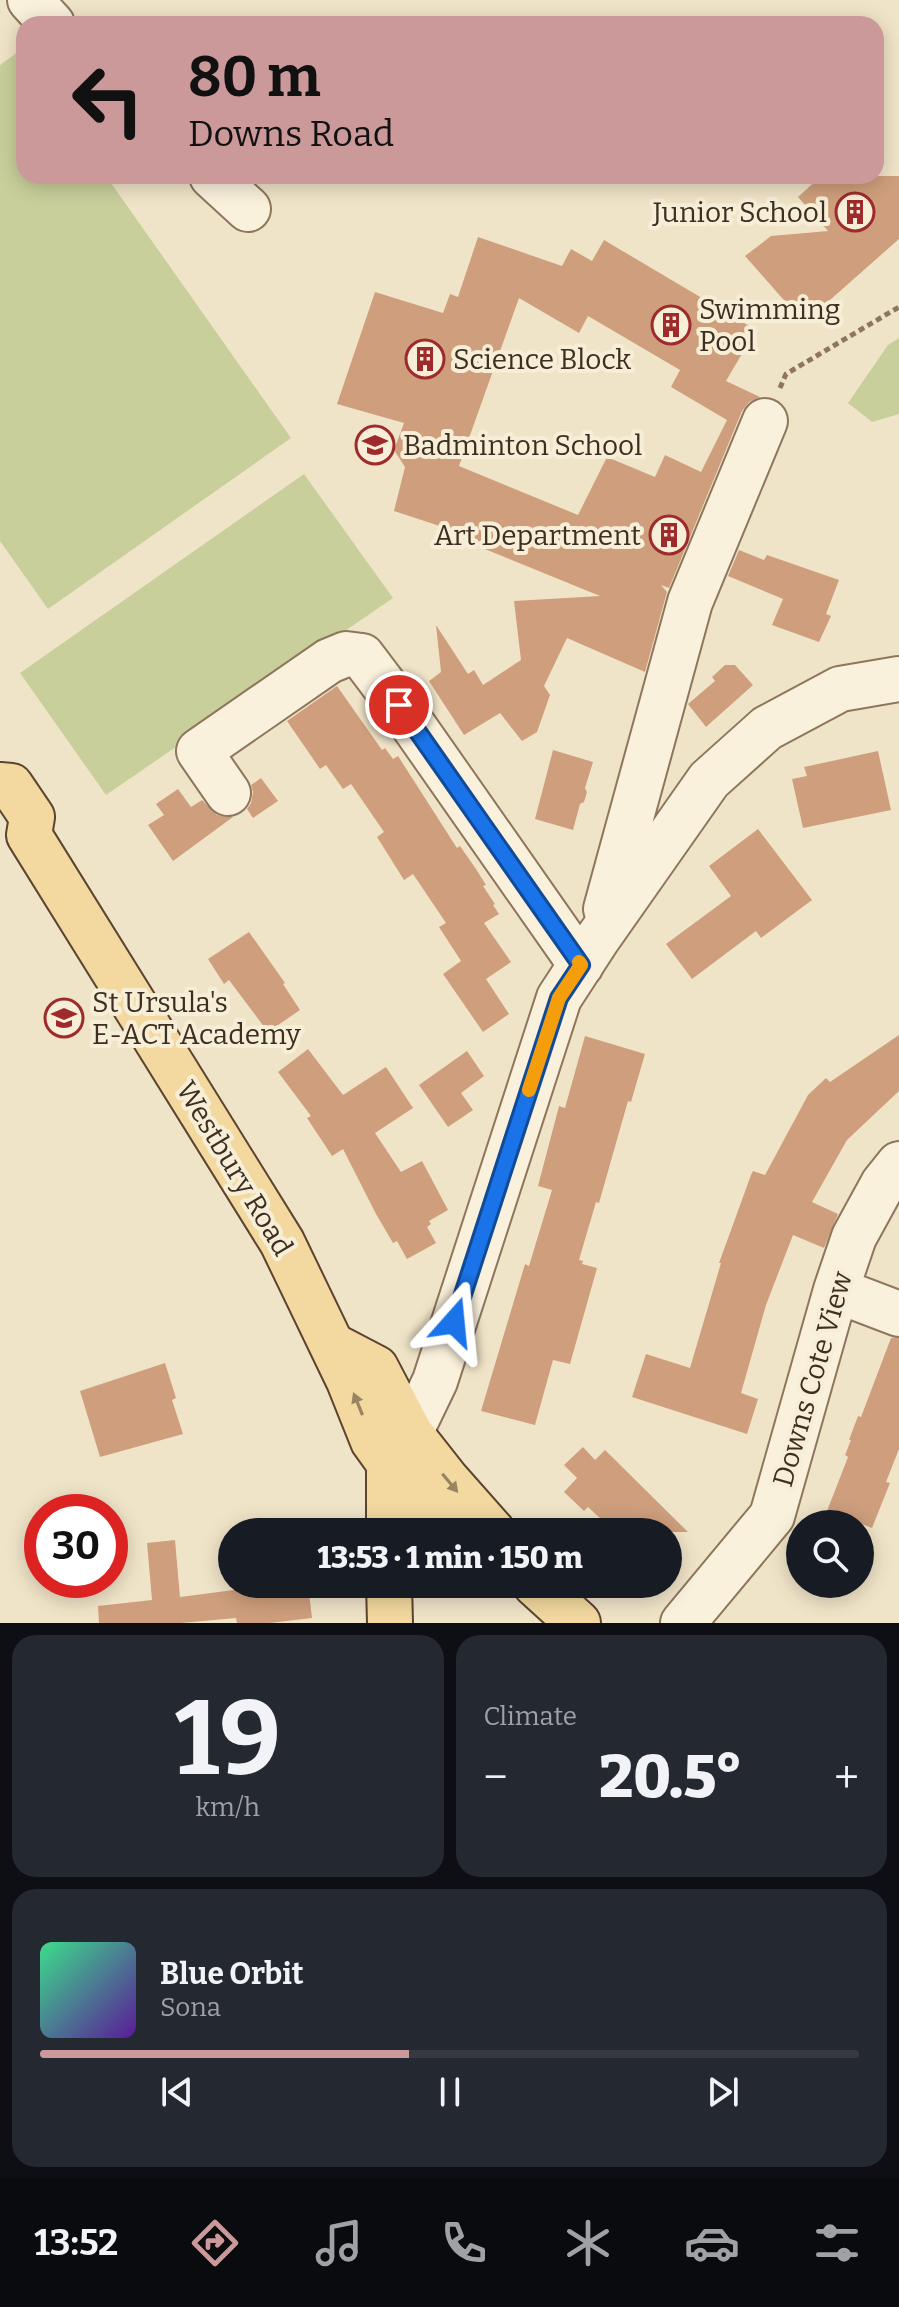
<!DOCTYPE html>
<html lang="en">
<head>
<meta charset="utf-8">
<style>
	:root { --surface:#171b24; --page:#242831; --text:#f1f3f6; --muted:#9ea1a6; --line:#363941; --accent:#cc999b }
	body { margin:0; font-family:Bitter,serif; background:var(--page); color:var(--text); height:100vh; display:flex; flex-direction:column; font-size:30px; white-space:nowrap }
	* { box-sizing:border-box; margin:0 }
	p { font-size:26px; color:var(--muted) }
	.icon { flex:none; width:44px; height:44px; fill:none; stroke:currentColor; stroke-width:2; stroke-linecap:round; stroke-linejoin:round }
	.map { position:relative; height:1623px; overflow:hidden }
	.drawer { display:flex; flex-direction:column; gap:12px; padding:12px; background:#0d0f14; flex:1 }
	.drawer>* { flex:none }
	.guide { position:absolute; left:16px; top:16px; width:868px; height:168px; border-radius:24px; box-shadow:0 4px 20px #0003; background:#cc999b; color:#111; overflow:hidden }
	.buttons { position:absolute; left:786px; top:1510px; display:grid; gap:16px }
	.buttons a { display:grid; place-items:center; width:88px; height:88px; border-radius:50%; background:var(--surface); box-shadow:0 4px 20px #0003; font-size:40px }
	.speed { position:absolute; left:24px; top:1494px; display:flex; gap:16px; font-size:40px; font-weight:700; text-align:center }
	.speed>* { display:grid; place-content:center; width:104px; height:104px; border-radius:50%; background:var(--surface); box-shadow:0 4px 20px #0003; line-height:1 }
	.speed .limit { border:12px solid #d22; background:#fff; color:#111 }
	.pin { position:absolute; display:grid; place-items:center; width:68px; height:68px; color:#fff; margin:-34px; border:4px solid #fff; border-radius:50%; box-shadow:0 2px 8px #0007 }
	.me { position:absolute; width:88px; margin:-44px; rotate:18deg; stroke-linejoin:round; filter:drop-shadow(0 0 6px #0008) }
	.turn { display:flex; align-items:center; gap:28px; height:168px; padding:0 40px; font-size:36px }
	.turn .icon { width:104px; height:104px; stroke-width:2.5 }
	.turn b { display:block; font-size:56px; line-height:68px }
	.big { font-size:60px; font-weight:800; line-height:1.1 }
	.drawer .tile { flex:1; display:flex; flex-direction:column; justify-content:center; gap:12px; min-width:0; padding:0 28px; border-radius:24px; background:var(--page) }
	.drawer .dial { align-items:center; gap:0 }
	.dial b { font-size:104px; line-height:1 }
	.song { display:flex; align-items:center; gap:24px }
	.cover { width:96px; height:96px; border-radius:12px; background:linear-gradient(135deg,hsl(150 70% 55%),hsl(270 70% 35%)) }
	.played { height:8px; border-radius:4px; background:linear-gradient(90deg,var(--accent) 45%,var(--line) 45%) }
	.keys { display:flex; justify-content:space-around; direction:ltr }
	.heat { display:flex; justify-content:space-between; align-items:center; font-size:44px; direction:ltr }
	.drawer .tiles { flex:1; display:grid; gap:12px; grid-template-columns:1fr 1fr }
	.tile:last-child { grid-column:span 2 }
	.trip { position:absolute; left:218px; top:1518px; width:464px; height:80px; border-radius:40px; background:var(--surface); box-shadow:0 4px 20px #0003; font-weight:800; line-height:80px; text-align:center }
	.dock { display:flex; height:128px; justify-content:space-around; align-items:center; background:#090b0e; color:var(--muted) }
	.dock .icon { width:56px; height:56px }
	.dock .current { color:var(--accent) }
	.dock b { font-size:36px; color:var(--text) }
	.map>svg:first-child { display:block }
	.green { fill:#c9cf9b }
	.building { fill:#cf9f7d; fill-rule:evenodd }
	.lines { fill:none; stroke-linecap:round; stroke-linejoin:round }
	.minor-casing { stroke:#8d765c; stroke-width:48 }
	.major-casing { stroke:#5b4430; stroke-width:48 }
	.path { stroke:#8d765c; stroke-width:5; stroke-dasharray:6 4; stroke-linecap:butt }
	.minor { stroke:#faf1dc; stroke-width:44 }
	.major { stroke:#f3d9a0; stroke-width:44 }
	.oneway { fill:#988460 }
	.route-casing { stroke:#114b97; stroke-width:20 }
	.route { stroke:#1a73e8; stroke-width:14 }
	.slow { stroke:#f59e0b; stroke-width:14 }
	.labels { text-anchor:middle; stroke-width:8; stroke-linejoin:round; paint-order:stroke }
	.poi-label { font-size:28px; fill:#3d2e20; stroke:#f7eed8; text-anchor:start }
	.street-label { font-size:28px; fill:#3d2e20; stroke:#f7eed8 }
</style>
</head>
<body>
<div class="map">
<svg width="899" height="1623" viewBox="0 0 899 1623">
	<rect width="100%" height="100%" fill="#f0e4c8"/>
	<path class="green" d="M18 52 24 60V176H106L291 438 48 609 0 541V65Z
		M899 338V414L872 422 848 403 888 345Z
		M304 474 393 598 106 795 20 673Z"/>
	<path class="building" d="M821 176H899V239L804 323 745 256 771 236 828 231 798 197Z
		M478 237 562 266 571 249 592 261 604 240 756 330 726 381 760 397 749 402 742 411 669 588 661 585 667 592 645 672 567 638 544 686 550 695 537 732 522 741 500 713 464 735 429 681 441 672 436 625 468 674 474 670 483 685 521 660 514 601 600 596 470 543 473 537 394 511 405 467 394 450 404 423 337 404 375 292 443 313 450 294 458 297ZM519 298 579 333 588 316 680 370 671 387 727 420 701 472 665 455 655 477 607 457 578 515 459 466Z
		M739 550 764 560 767 555 839 580 826 614 831 616 819 642 772 625 783 599 728 576Z
		M725 665H735L753 685 706 727 688 704 715 681 712 677Z
		M337 686 382 750 385 748 393 759 398 756 457 848 460 846 476 869 486 885 483 886 495 904 493 905 499 914 484 923 511 962 486 979 509 1014 483 1032 443 974 461 961 439 927 446 923 413 874 404 880 377 837 384 832 351 784 343 789 326 765 320 769 287 721Z
		M553 750 593 762 585 788 587 792 584 802 580 804 573 830 535 819Z
		M878 751 891 810 803 828 792 779 807 776 804 767Z
		M261 778 278 801 253 818 247 809 251 803 253 792 251 785Z
		M178 789 191 807 202 800 217 815 233 817 173 861 148 825 164 815 156 804Z
		M758 829 812 900 761 938 756 931 692 979 666 944 731 896 709 866Z
		M249 932 285 983 283 984 300 1010 268 1032 229 980 224 984 208 959Z
		M899 1035V1091L847 1140 812 1202 838 1214 824 1248 793 1235 766 1305 741 1393 758 1399 747 1434 632 1397 646 1354 690 1368 721 1263H719L751 1175 753 1171 765 1175 808 1095 826 1078 830 1082Z
		M585 1036 645 1054 631 1102 628 1101 599 1203 596 1202 579 1260 583 1261 582 1264 597 1268 570 1364 553 1360 535 1425 481 1411 525 1264 529 1266 552 1190 538 1186 559 1106 565 1108Z
		M308 1049 343 1095 386 1067 413 1108 375 1133 401 1172 422 1161 448 1210 429 1221 431 1224 427 1227 436 1243 407 1259 397 1241 393 1243 376 1214 343 1149 332 1156 307 1118 311 1116 278 1072Z
		M467 1051 484 1076 461 1093 473 1110 448 1127 419 1085Z
		M891 1338H899V1449L886 1482 890 1483 872 1528 862 1524H833L837 1515 827 1511 848 1457 845 1455 851 1440H849L858 1416 861 1417Z
		M165 1363 176 1398 172 1400 183 1434 100 1457 80 1391Z
		M583 1447 595 1460 605 1450 688 1532H615L588 1507 584 1511 564 1492 577 1478 564 1465Z
		M175 1540 180 1597 234 1590 233 1584H308L312 1618 270 1623H237L236 1618 181 1623H99L98 1606 152 1600 147 1543Z"/>
	<g class="lines">
		<defs>
			<path id="minor" d="M30 0 52 24
				M212 176 248 209
				M228 793 199 751 329 661 346 654 362 656 399 705 581 965
				M606 909 690 602 765 421
				M836 1290 899 1314
				M392 1460 410 1433 435 1381 559 998 598 938 709 780 767 728 840 689 899 679
				M683 1623 772 1516 836 1290 854 1237 883 1184 899 1164"/>
			<path id="major" d="M0 785 11 786 32 817 29 835 282 1242 349 1381 373 1441 417 1502 448 1532
				M332 1345 376 1368 410 1433 447 1480 493 1532
				M389 1532V1464
				M389 1584 390 1623
				M535 1584 578 1623"/>
		</defs>
		<use href="#minor" class="minor-casing"/>
		<use href="#major" class="major-casing"/>
		<path class="path" d="M780 388 786 374 899 307"/>
		<use href="#minor" class="minor"/>
		<use href="#major" class="major"/>
	</g>
	<defs><path id="oneway-solid" d="M-6-.8H1V-3.2L6.5 0L1 3.2V.8H-6Z" transform="scale(2)"/></defs>
	<g class="oneway">
		<use href="#oneway-solid" transform="translate(358 1404) rotate(-112)"/>
		<use href="#oneway-solid" transform="translate(450 1483) rotate(50)"/>
	</g>
	<g class="lines">
		<defs>
			<path id="route" d="M399 705 581 965 559 998 454 1322"/>
		</defs>
		<use href="#route" class="route-casing"/>
		<use href="#route" class="route"/>
		<path class="slow" d="M529 1090 559 998 581 965 579 962"/>
	</g>
	<defs>
		<symbol id="building-ring" viewBox="-11 -11 22 22"><circle r="9.5" fill="#f7eed8" stroke="#9e2a2b" stroke-width="1.5"/><path d="M-4-6H4V6H1V3H-1V6H-4ZM-2.5-4.3h1.7v1.8h-1.7ZM.8-4.3h1.7v1.8H.8ZM-2.5-1h1.7V.8h-1.7ZM.8-1h1.7V.8H.8Z" fill="#9e2a2b"/></symbol>
		<symbol id="school-ring" viewBox="-11 -11 22 22"><circle r="9.5" fill="#f7eed8" stroke="#9e2a2b" stroke-width="1.5"/><path d="M0-5L7-2L0 1L-7-2ZM-4 1L0 2.5L4 1V4Q0 6-4 4Z" fill="#9e2a2b"/></symbol>
	</defs>
	<g fill-rule="evenodd">
		<use href="#building-ring" x="833" y="190" width="44" height="44"/>
		<use href="#building-ring" x="649" y="303" width="44" height="44"/>
		<use href="#building-ring" x="403" y="337" width="44" height="44"/>
		<use href="#school-ring" x="353" y="423" width="44" height="44"/>
		<use href="#building-ring" x="647" y="513" width="44" height="44"/>
		<use href="#school-ring" x="42" y="996" width="44" height="44"/>
	</g>
	<g class="labels">
		<g class="poi-label">
			<text x="827" y="222" text-anchor="end">Junior School</text>
			<text x="699" y="319">Swimming<tspan x="699" dy="32">Pool</tspan></text>
			<text x="453" y="369">Science Block</text>
			<text x="403" y="455">Badminton School</text>
			<text x="641" y="545" text-anchor="end">Art Department</text>
			<text x="92" y="1012">St Ursula's<tspan x="92" dy="32">E-ACT Academy</tspan></text>
		</g>
		<g class="street-label">
			<text transform="translate(235 1168) rotate(59)" y="10">Westbury Road</text>
			<text transform="translate(812 1379) rotate(-74)" y="10">Downs Cote View</text>
		</g>
	</g>
</svg>
<div class="buttons">
<a><svg class="icon" aria-label="search" viewBox="0 0 24 24"><circle cx="10" cy="10" r="6"/><path d="M15 15l6 6"/></svg></a>
</div>
<div class="speed"><div class="limit">30</div></div>
<div class="pin" style="left:399px;top:705px;background:#d93025"><svg class="icon" aria-label="arrive" viewBox="0 0 24 24"><path d="M6 21V4h12l-3 4 3 4H6"/></svg></div>
<svg class="me" style="left:454px;top:1322px" viewBox="-20 -20 40 40"><path d="M0-17L14 15 0 8-14 15z" fill="#1a73e8" stroke="#fff" stroke-width="4"/></svg>
<div class="trip">13:53 · 1 min · 150 m</div>
<div class="guide">
<div class="turn"><svg class="icon" aria-label="left" viewBox="0 0 24 24"><path d="M17 20v-9H6M10 6l-5 5 5 5"/></svg><div><b>80 m</b>Downs Road</div></div>
</div>
</div>
<section class="drawer">
<div class="tiles">
<div class="tile dial"><b>19</b><p>km/h</p></div>
<div class="tile"><p>Climate</p>
<div class="heat"><a>−</a><b class="big">20.5°</b><a>+</a></div>
</div>
<div class="tile">
<div class="song"><i class="cover"></i><div><b>Blue Orbit</b><p>Sona</p></div></div>
<div class="played"></div>
<div class="keys"><svg class="icon" aria-label="previous" viewBox="0 0 24 24"><path d="M18 5L8 12l10 7zM5 5v14"/></svg><svg class="icon" aria-label="pause" viewBox="0 0 24 24"><path d="M8 5v14M16 5v14"/></svg><svg class="icon" aria-label="next" viewBox="0 0 24 24"><path d="M6 5l10 7-10 7zM19 5v14"/></svg></div>
</div>
</div>
</section>
<nav class="dock">
<b>13:52</b>
<svg class="icon current" aria-label="directions" viewBox="0 0 24 24"><path d="M12 3l9 9-9 9-9-9zM9 14v-3h6M13 9l2 2-2 2"/></svg>
<svg class="icon" aria-label="music" viewBox="0 0 24 24"><path d="M9 18V5l10-2v13"/><circle cx="6" cy="18" r="3"/><circle cx="16" cy="16" r="3"/></svg>
<svg class="icon" aria-label="phone" viewBox="0 0 24 24"><path d="M5 4h4l2 5-3 2q2 4 5 5l2-3 5 2v4C11 20 4 13 5 4z"/></svg>
<svg class="icon" aria-label="climate" viewBox="0 0 24 24"><path d="M12 3v18M4 7l16 10M4 17L20 7"/></svg>
<svg class="icon" aria-label="car" viewBox="0 0 24 24"><path d="M5 17H2v-5l4-1 3-4h7l3 4 3 1v5h-3M9 17h6M6 11h13"/><circle cx="7" cy="17" r="2"/><circle cx="17" cy="17" r="2"/></svg>
<svg class="icon" aria-label="filters" viewBox="0 0 24 24"><path d="M4 7h16M4 17h16"/><circle cx="9" cy="7" r="2"/><circle cx="15" cy="17" r="2"/></svg>
</nav>
</body>
</html>
